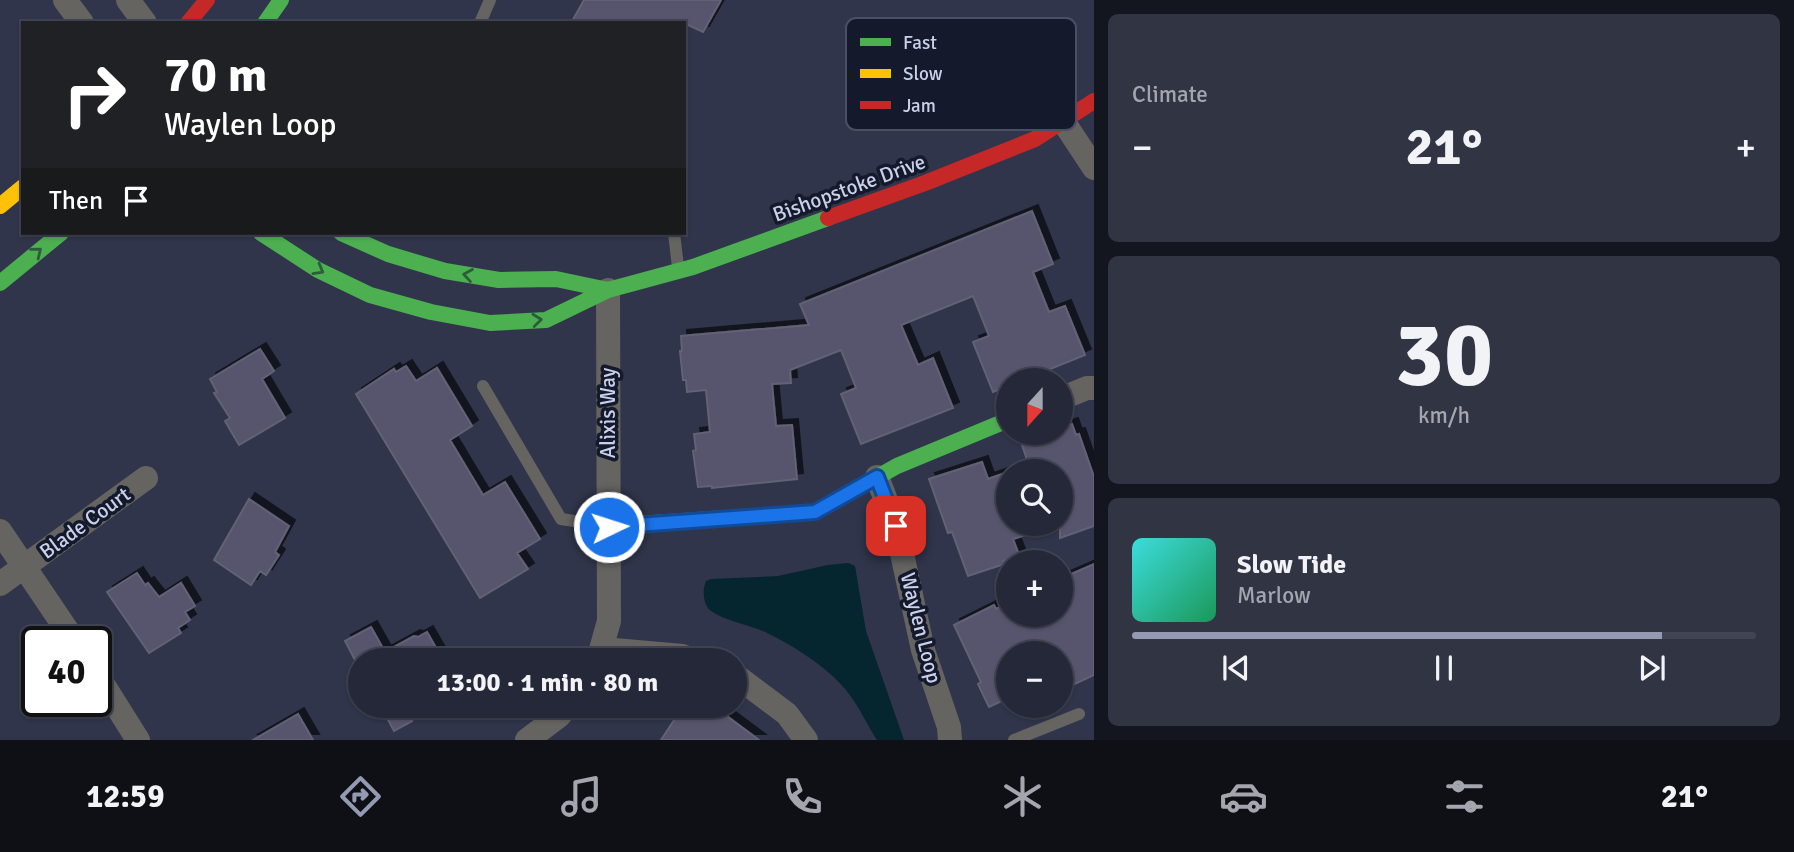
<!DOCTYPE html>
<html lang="en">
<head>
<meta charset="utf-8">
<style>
	:root { --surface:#242838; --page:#303443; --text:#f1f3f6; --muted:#a3a6ae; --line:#414453; --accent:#939ab2 }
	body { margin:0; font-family:Signika,sans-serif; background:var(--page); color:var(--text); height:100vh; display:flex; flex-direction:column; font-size:26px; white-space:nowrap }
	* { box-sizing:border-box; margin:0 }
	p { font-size:23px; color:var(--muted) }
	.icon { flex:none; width:38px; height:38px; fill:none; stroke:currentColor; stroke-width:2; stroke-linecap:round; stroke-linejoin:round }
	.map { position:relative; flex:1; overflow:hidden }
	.panel { display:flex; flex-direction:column; gap:14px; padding:14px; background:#14161f; width:700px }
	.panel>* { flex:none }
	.hud { position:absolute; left:21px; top:21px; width:665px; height:214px; border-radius:0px; box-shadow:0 2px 5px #0004,0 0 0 2px var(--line); background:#202124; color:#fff; overflow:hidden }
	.needle { width:46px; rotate:201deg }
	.controls { position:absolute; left:996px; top:368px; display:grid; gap:14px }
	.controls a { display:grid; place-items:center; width:77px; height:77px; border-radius:50%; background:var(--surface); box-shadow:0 2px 5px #0004,0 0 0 2px var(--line); font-size:35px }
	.speed { position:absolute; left:21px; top:626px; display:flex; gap:14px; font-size:35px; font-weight:700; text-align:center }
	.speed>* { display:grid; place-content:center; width:91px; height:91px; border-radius:50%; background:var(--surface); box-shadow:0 2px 5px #0004,0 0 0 2px var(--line); line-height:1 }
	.speed .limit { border:4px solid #111; border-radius:10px; background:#fff; color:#111 }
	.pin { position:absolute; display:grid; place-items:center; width:60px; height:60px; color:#fff; margin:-30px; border-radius:14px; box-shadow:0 4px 10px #0006 }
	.me { position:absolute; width:77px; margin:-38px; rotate:86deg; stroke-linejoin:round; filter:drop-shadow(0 0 5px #0008) }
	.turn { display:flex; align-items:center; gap:24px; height:147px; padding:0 28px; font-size:32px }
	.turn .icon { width:91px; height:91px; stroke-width:2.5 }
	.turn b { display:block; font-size:49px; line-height:60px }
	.then { display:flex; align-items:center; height:66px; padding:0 28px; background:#0003; gap:14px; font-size:26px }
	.big { font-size:52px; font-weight:700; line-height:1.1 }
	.panel .tile { flex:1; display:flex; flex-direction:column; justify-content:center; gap:10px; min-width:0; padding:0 24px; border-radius:10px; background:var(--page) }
	.panel .dial { align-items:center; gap:0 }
	.dial b { font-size:91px; line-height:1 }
	.song { display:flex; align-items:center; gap:21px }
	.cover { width:84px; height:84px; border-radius:10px; background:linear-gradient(135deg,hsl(180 70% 55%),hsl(150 70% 35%)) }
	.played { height:7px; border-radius:4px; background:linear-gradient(90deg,var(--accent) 85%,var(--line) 85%) }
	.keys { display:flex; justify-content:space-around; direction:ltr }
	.heat { display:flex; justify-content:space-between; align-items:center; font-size:38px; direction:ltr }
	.trip { position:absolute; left:348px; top:648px; width:399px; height:70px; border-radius:35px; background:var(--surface); box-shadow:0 2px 5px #0004,0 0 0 2px var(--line); font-weight:700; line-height:70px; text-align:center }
	.tab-bar { display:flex; height:112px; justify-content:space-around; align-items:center; background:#0e1016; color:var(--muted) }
	.tab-bar .icon { width:49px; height:49px }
	.tab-bar .on { color:var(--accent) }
	.tab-bar b { font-size:32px; color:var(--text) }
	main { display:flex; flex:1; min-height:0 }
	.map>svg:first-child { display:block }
	.water { fill:#05262e }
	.building { fill:#56556d; stroke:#626275; stroke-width:2; filter:url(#shadow) }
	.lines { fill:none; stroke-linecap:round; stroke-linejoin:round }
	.lane { stroke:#666461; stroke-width:12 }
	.street { stroke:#666461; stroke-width:24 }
	.fast { stroke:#4caf50; stroke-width:16 }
	.slow { stroke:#ffc107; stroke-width:16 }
	.jam { stroke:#c62828; stroke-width:16 }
	.oneway { stroke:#2d5c3c }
	.route-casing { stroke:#114b97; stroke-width:18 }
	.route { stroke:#1a73e8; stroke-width:12 }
	.labels { text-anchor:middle; stroke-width:7; stroke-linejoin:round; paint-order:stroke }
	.street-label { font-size:21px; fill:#c9d1ea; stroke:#14192b }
	.key { fill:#14192b; stroke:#4a5064; stroke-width:2 }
	.key-label { font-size:19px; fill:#c9d1ea }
</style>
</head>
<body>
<main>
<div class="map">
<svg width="1094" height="740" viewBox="0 0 1094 740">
	<defs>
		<filter id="shadow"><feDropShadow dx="6" dy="-6" stdDeviation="0" flood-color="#0009"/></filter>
	</defs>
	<rect width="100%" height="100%" fill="#30354b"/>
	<path class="water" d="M848 563 855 566 866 631 904 740H877C867 725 860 708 849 694 831 669 794 646 767 633 751 625 725 621 711 611 703 605 702 590 706 581L711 579 778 576 828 565Z"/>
	<path class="building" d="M584 0H721L703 32 684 23H571Z
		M1032 211 1053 264 1033 272 1049 312 1065 306 1085 355 1023 380H1008V386L993 392 973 342 989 336 973 296 901 325 918 365 933 358 953 408 861 444 841 394 856 388 841 350 790 370 791 383 772 384 776 426 792 425 797 479 712 488V486L698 487 693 451 696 450 694 434 710 432 706 390 687 392 686 380H683L680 351H682L681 336 809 325 800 304Z
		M260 349 274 371 262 379 285 418 239 445 225 421 230 418 214 393 217 392 210 379Z
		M406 366 416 381 437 368 472 426 450 440 483 495 505 482 540 539 517 553 528 569 480 598 356 394 394 369 396 372Z
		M1072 424 1076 435 1079 434 1094 477V526L1060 538V471H1031L1022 445 1049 432H1060V428Z
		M982 462 988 479 1008 472V523H1050L1051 527 1013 539 1019 555 1003 561 1004 564 968 576 952 532 948 533 929 479Z
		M249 499 289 526 275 552 279 555 266 575 260 571 251 585 214 560Z
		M1094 564V675L1060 691V653H1008V698L989 707 978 684 981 682 954 625 994 605 996 609 1006 604 1008 614H1011L1015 622 1032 614H1060V579Z
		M137 573 145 585 148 583 159 597 181 583 195 606 185 612 190 620 178 628 181 633 149 653 107 592Z
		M371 627 385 652 414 636 418 637 427 632 443 660H355L345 641Z
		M380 705H403L412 721 394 731Z
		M684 705H712L759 740H661Z
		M298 714 313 740H253Z"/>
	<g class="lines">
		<path class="lane" d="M480 23 490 0
			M674 233 678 267
			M483 386 561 519 608 526
			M1014 740 1079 714"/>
		<path class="street" d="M65 0 82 23
			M128 0 145 23
			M1063 121 1094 168
			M1060 399 1087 388H1094
			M877 477 896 526 923 650 949 727 950 740
			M0 531 75 642
			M0 584 146 478
			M603 649 682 656 693 660
			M598 660 609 621 608 290
			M96 673 138 740
			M735 675 787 714 806 740
			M527 740 559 716 568 705"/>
		<path class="fast" d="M265 23 281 0
			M261 233 318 270 370 295 431 312 490 323 546 320 608 290 693 267 828 218
			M341 233 388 254 445 271 499 280 556 279 608 290
			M0 283 61 233
			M609 526 815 512 897 466 1008 420"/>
		<path class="slow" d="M0 206 23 187"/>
		<path class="jam" d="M188 23 207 0
			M828 218 925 183 1035 139 1094 101"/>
	</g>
	<defs><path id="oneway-chevron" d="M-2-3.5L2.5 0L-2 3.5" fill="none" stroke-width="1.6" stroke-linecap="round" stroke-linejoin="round" transform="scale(1.75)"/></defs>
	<g class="oneway">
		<use href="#oneway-chevron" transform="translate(37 252) rotate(-39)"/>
		<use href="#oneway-chevron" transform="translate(319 270) rotate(30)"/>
		<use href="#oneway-chevron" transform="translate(468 275) rotate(-171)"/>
		<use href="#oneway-chevron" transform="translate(537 320) rotate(-6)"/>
	</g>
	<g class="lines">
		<defs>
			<path id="route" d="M609 527 815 512 877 477 896 526"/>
		</defs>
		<use href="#route" class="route-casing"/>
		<use href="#route" class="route"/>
	</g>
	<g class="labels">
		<g class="street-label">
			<text transform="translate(849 188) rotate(-20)" y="7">Bishopstoke Drive</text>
			<text transform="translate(608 413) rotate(-90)" y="7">Alixis Way</text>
			<text transform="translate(85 523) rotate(-36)" y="7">Blade Court</text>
			<text transform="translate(921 628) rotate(76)" y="7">Waylen Loop</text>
		</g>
	</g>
	<rect x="846" y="18" width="230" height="112" rx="10" class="key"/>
	<rect x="860" y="38" width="31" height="8" fill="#4caf50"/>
	<rect x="860" y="69" width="31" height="9" fill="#ffc107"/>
	<rect x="860" y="101" width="31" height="8" fill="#c62828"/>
	<g class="key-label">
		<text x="903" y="49">Fast</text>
		<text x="903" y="80">Slow</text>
		<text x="903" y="112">Jam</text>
	</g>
</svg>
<div class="controls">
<a><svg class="needle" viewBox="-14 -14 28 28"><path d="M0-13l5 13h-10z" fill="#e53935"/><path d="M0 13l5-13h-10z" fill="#a3a6ae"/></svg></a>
<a><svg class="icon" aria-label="search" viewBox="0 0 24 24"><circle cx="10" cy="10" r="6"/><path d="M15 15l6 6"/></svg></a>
<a>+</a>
<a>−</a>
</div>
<div class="speed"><div class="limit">40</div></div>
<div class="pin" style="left:896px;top:526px;background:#d93025"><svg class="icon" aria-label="arrive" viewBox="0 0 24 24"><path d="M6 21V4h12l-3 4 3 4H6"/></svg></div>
<svg class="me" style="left:609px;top:527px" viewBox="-20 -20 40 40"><circle r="17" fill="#1a73e8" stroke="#fff" stroke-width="3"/><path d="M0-11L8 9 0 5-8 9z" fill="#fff"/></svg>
<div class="trip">13:00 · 1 min · 80 m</div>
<div class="hud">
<div class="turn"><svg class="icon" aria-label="right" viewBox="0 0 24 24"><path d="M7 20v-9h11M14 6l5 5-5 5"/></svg><div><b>70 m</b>Waylen Loop</div></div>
<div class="then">Then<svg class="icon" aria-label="arrive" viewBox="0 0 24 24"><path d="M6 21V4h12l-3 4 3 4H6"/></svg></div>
</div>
</div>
<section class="panel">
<div class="tile"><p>Climate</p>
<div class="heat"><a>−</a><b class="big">21°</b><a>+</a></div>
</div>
<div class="tile dial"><b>30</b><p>km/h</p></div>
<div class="tile">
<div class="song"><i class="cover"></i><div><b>Slow Tide</b><p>Marlow</p></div></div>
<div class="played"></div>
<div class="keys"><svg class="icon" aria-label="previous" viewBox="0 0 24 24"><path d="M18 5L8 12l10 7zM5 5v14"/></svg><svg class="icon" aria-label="pause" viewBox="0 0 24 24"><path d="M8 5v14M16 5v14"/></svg><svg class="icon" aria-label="next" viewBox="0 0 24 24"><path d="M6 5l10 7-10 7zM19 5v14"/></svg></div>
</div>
</section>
</main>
<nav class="tab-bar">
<b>12:59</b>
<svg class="icon on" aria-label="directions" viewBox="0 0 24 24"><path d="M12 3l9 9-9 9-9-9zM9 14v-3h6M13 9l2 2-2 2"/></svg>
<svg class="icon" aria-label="music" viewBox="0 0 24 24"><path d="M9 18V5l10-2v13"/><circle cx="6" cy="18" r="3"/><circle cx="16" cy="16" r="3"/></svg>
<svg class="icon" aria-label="phone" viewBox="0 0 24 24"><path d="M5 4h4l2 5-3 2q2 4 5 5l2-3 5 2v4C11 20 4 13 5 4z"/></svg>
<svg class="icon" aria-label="climate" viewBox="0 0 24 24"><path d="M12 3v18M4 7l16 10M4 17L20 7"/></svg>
<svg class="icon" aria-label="car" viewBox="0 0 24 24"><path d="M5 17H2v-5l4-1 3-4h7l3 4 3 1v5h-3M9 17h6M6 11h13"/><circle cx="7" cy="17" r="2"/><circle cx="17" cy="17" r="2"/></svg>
<svg class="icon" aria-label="filters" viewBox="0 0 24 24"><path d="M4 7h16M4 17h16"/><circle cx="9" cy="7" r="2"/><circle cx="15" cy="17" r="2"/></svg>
<b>21°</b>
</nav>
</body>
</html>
